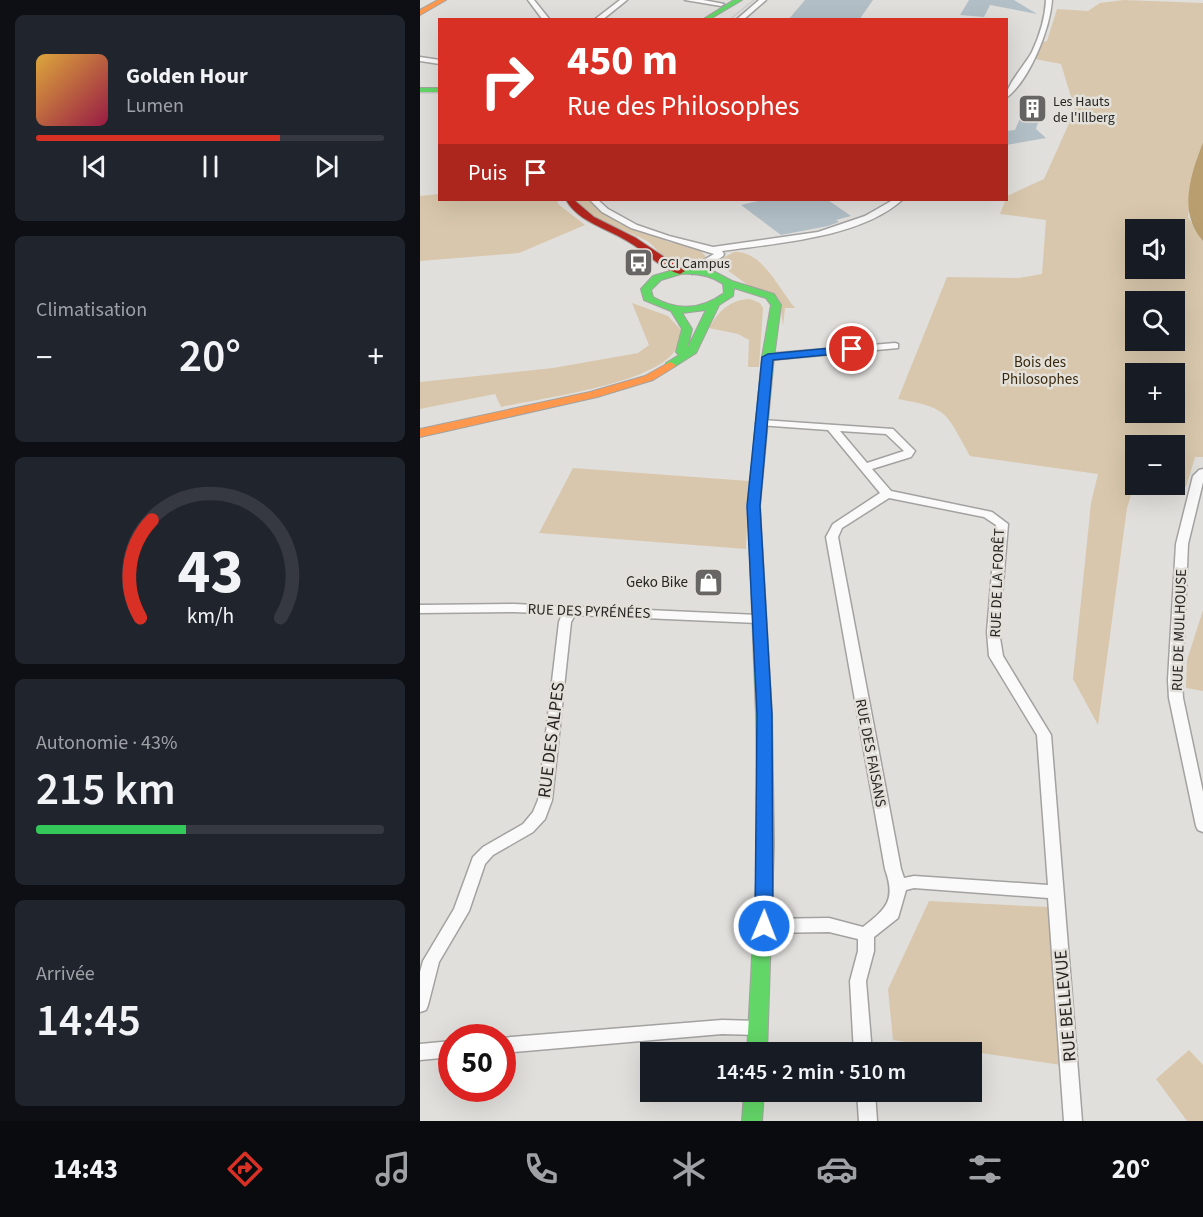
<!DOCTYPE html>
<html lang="fr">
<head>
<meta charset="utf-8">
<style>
	:root { --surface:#171b24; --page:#20242c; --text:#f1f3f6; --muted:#9ea1a6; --line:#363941; --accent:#d93025 }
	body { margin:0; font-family:"Source Sans 3",sans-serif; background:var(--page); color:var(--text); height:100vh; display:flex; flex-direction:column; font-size:22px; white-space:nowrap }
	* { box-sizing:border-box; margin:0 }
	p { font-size:20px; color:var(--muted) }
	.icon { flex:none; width:33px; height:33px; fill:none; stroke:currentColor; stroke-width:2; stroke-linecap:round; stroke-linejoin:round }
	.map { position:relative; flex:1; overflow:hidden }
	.side { display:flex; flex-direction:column; gap:15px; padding:15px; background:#0d0f14; width:420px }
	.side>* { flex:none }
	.guide { position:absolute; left:18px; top:18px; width:570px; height:183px; border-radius:0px; box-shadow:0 6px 24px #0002; background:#d93025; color:#fff; overflow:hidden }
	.buttons { position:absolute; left:705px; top:219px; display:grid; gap:12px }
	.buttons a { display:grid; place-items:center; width:60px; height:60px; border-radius:0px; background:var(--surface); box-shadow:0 6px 24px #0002; font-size:30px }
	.speed { position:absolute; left:18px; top:1024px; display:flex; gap:12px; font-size:30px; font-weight:700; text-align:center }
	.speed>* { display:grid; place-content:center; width:78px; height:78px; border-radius:50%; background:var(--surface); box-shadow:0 6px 24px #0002; line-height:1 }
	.speed .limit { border:9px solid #d22; background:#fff; color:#111 }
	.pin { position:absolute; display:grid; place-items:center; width:51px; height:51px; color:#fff; margin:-26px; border:3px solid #fff; border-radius:50%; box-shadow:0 2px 6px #0007 }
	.me { position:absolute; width:66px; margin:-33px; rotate:1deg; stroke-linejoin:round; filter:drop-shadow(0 0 4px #0008) }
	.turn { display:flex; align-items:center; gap:21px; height:126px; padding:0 30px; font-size:27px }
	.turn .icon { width:78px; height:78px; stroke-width:2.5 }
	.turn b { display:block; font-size:42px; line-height:51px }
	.then { display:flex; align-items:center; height:57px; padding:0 30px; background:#0003; gap:12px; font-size:22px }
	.big { font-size:45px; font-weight:600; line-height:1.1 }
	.side .widget { flex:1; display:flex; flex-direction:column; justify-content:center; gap:9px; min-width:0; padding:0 21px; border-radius:9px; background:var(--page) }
	.side .dial { align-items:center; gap:0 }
	.dial svg { height:156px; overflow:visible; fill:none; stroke:var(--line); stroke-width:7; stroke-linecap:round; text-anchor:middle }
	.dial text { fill:var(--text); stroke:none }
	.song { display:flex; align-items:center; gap:18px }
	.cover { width:72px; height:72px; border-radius:9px; background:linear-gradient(135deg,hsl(40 70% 55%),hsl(340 70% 35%)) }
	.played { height:6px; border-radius:3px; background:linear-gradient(90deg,var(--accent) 70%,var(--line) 70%) }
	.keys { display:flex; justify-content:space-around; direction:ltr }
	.heat { display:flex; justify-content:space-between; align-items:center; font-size:33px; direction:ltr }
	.charge { height:9px; border-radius:4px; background:linear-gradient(90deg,#34c759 43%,var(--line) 0) }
	.trip { position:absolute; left:220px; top:1042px; width:342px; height:60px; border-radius:0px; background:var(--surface); box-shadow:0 6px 24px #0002; font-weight:600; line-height:60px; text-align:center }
	.tab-bar { display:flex; height:96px; justify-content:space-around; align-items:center; background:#090b0e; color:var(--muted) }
	.tab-bar .icon { width:42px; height:42px }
	.tab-bar .active { color:var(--accent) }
	.tab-bar b { font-size:27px; color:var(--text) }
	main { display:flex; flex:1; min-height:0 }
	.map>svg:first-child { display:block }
	.green { fill:#d8c7ac; fill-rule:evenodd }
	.water { fill:#b99f70 }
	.building { fill:#b2bfc6 }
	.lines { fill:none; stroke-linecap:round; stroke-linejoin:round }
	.street-casing { stroke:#a3a2a0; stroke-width:3 }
	.fast-casing { stroke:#a3a2a0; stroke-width:2 }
	.slow-casing { stroke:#a3a2a0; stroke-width:2 }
	.jam-casing { stroke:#a3a2a0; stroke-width:2 }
	.street { fill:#fafafa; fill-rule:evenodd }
	.fast { fill:#63d668; fill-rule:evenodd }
	.slow { fill:#ff974d; fill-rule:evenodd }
	.jam { fill:#b3261e; fill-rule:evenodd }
	.tram { stroke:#cececd; stroke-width:1.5 }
	.route { fill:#1a73e8; stroke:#114b97; stroke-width:1.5 }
	.labels { text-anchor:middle; stroke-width:5; stroke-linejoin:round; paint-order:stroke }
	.far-poi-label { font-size:14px; fill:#272523; stroke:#e3e0da; text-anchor:start }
	.park-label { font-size:15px; fill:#38270a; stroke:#e3e0da }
	.poi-label { font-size:15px; fill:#272523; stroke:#e3e0da; text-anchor:end }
	.street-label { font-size:15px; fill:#272523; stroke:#e3e0da }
	.near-street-label { font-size:18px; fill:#272523; stroke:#e3e0da }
</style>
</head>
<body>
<main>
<section class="side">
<div class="widget">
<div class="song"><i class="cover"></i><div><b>Golden Hour</b><p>Lumen</p></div></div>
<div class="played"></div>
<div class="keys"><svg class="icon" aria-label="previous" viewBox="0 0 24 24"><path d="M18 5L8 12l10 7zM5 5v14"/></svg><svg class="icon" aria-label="pause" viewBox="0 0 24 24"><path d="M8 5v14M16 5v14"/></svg><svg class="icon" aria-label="next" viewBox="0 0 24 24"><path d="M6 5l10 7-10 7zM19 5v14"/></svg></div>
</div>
<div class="widget"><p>Climatisation</p>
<div class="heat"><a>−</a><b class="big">20°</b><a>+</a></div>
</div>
<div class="widget dial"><svg viewBox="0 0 100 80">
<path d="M14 69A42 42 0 1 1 86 69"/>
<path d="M14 69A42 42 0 0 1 20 19" stroke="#d93025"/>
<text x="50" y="56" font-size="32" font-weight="700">43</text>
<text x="50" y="72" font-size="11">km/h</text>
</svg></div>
<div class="widget"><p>Autonomie · 43%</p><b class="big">215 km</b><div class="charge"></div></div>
<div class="widget"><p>Arrivée</p><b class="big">14:45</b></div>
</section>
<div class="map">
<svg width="783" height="1121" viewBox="0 0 783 1121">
	<rect width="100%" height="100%" fill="#e1dfdc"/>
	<path class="green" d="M704 0 783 3V142L777 158 768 217 783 241V457H775L766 487 741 485 754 484V446H716L715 482 707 508 678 725 653 679 671 503 678 474 550 456C526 413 529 408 478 399L527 277 599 278 622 274 626 220 580 214 587 196 624 179 655 110 641 64 615 59 621 42 627 41 637 9 668 11 680 3ZM716 230H754V268H716ZM716 302H754V340H716ZM716 374H754V412H716Z
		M19 194 20 200H137L138 204 165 225 99 253 0 261V196Z
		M156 200H169L183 212 207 224 249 242 278 248 287 258 282 263 249 262C240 256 234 244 225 240 202 228 172 222 156 200Z
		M314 252C342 250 359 289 375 308H365L363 326 360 303 329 286 303 267V258Z
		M330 299 340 303 343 308 339 367H328L329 340 318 334 289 328C299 311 309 300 330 299Z
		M212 303 248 316 262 331C260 337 258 347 254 352 229 385 121 398 81 407L75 394 0 409V382L133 368 218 353 229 345Z
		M153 468 329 481 326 549 119 533Z
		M783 610V691L766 688 767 660Z
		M509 901 628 907 641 1065 473 1040 468 989Z
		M769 1050 783 1065V1121H767L736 1079Z"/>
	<path class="water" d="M783 142V241C757 212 771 174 783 142Z"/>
	<path class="building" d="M385 0H453L439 20H368Z
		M549 0H594L617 14 570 5 564 17 540 15Z
		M614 96 626 97 616 129 626 138 586 145V131L595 130 606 104H610Z
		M342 200H408L431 216 416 220 419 222 408 226 361 235 321 205Z"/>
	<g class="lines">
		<defs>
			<path id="street" d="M108 0H114L130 20H123Z
				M200 0H207L182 20H174Z
				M265 0H283L304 4 301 6Z
				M339 0H346L323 20H316Z
				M626 0H632C630 29 610 80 586 98 586 85 605 65 612 52 620 35 625 18 626 0Z
				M0 57 20 60V64L0 61Z
				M170 200H178L188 209 217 225 249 236 293 247 398 232 445 216 473 200H482C440 238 356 243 302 251L304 254 303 256 288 267 272 274 268 271 269 269 294 254 211 228 182 212Z
				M475 343 478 344V348L348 360 343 357 348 354Z
				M341 420 473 429 495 451 491 457 452 469 471 491 572 512 588 524 579 632 583 656 631 735 662 1121H644L628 898 494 888 486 890 478 918 454 937V951L446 981 452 1053H434L430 981 438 951V939L409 932 344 933 338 931 336 926 338 921 344 919 409 918 443 927C467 908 476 900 465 869L406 537 413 524 460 493 408 430 337 425 336 423ZM420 431 466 434 484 451 447 463ZM469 498 564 517 576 525 567 632 569 656 617 735 628 885 494 876 484 878 481 869 418 537 422 528Z
				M783 469V482L768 544 762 680 763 698 783 792V832L778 830 776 826 749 698 748 680 756 544 773 476 779 470Z
				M94 604 338 615 344 619 338 623 155 615 151 622 132 800 125 819 113 832 73 855 65 864 49 911 19 962 8 1005 6 1010 0 1012V972L3 961 34 909 53 857 63 847 103 824 113 812 118 800 139 622 142 614 94 612 0 613V605Z
				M302 1020 338 1021 344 1023 347 1028 344 1033 338 1035 302 1034 82 1053V1038H80Z
				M32 1041V1057L0 1060V1044Z
				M437 1092H455L457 1121H439Z"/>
			<path id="fast" d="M314 0H322L290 19 285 18Z
				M0 88H20V92H0Z
				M260 268H279L295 272 312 281 354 294 361 305 354 357 340 506 352 715 354 844 347 1053H327L338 844 336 715 328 506 342 357 351 305 346 298 314 288 313 296 299 305 276 353 254 367H246V363L259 355 256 352 262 329 251 311 224 300 221 289 233 276ZM261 274C277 273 290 275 303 284L304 293C281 310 257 311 233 297L231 290 241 280ZM286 310 267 349 272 329 262 313Z
				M324 1092H344L342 1121H322Z"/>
			<path id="slow" d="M18 0H26L0 15V10Z
				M250 362 256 365 254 367 233 380 177 397 0 437V429L170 392 225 376Z"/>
			<path id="jam" d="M146 200H154L174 217 216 238 265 271 260 274C241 269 228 254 212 244 190 229 159 223 146 200Z"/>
		</defs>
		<use href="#street" class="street-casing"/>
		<use href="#fast" class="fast-casing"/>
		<use href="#slow" class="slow-casing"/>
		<use href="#jam" class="jam-casing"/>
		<use href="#street" class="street"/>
		<use href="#fast" class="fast"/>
		<use href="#slow" class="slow"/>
		<use href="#jam" class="jam"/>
		<path class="tram" d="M309 20 334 0
			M0 93H20"/>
	</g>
	<path class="route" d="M432 346 438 349 436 352 353 360 340 506 352 715 353 926 351 932 344 934 338 932 335 926 337 715 327 506 342 357 348 354Z"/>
	<defs>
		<symbol id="building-square" viewBox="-11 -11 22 22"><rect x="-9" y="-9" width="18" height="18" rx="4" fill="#686664" stroke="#e3e0da"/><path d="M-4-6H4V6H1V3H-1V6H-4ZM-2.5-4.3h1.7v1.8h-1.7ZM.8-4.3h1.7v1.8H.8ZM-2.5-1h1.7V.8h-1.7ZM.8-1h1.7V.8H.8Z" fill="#fff"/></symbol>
		<symbol id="bus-square" viewBox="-11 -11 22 22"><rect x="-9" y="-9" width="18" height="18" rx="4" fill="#686664" stroke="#e3e0da"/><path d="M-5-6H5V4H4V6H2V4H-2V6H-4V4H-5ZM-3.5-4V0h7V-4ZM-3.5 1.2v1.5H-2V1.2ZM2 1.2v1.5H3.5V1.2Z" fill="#fff"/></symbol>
		<symbol id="shop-square" viewBox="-11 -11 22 22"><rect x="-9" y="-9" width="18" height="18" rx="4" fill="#686664" stroke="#e3e0da"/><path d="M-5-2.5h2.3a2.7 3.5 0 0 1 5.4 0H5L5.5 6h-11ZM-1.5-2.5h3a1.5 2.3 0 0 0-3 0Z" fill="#fff"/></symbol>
	</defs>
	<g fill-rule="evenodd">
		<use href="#building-square" x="596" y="92" width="33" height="33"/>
		<use href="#bus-square" x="202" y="246" width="33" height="33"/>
		<use href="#shop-square" x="272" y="566" width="33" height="33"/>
	</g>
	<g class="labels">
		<g class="far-poi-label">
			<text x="633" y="106">Les Hauts<tspan x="633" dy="16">de l'Illberg</tspan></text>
			<text x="240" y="268">CCI Campus</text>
		</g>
		<g class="park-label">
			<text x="620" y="367">Bois des<tspan x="620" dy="17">Philosophes</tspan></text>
		</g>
		<g class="poi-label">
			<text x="268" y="587">Geko Bike</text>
		</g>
		<g class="street-label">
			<text transform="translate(577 583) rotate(-88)" y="5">RUE DE LA FORÊT</text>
			<text transform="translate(169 611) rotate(2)" y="5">RUE DES PYRÉNÉES</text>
			<text transform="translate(759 630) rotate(-88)" y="5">RUE DE MULHOUSE</text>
			<text transform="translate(451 753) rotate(79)" y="5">RUE DES FAISANS</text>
		</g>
		<g class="near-street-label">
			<text transform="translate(131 740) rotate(-83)" y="6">RUE DES ALPES</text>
			<text transform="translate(645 1006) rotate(-95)" y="6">RUE BELLEVUE</text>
		</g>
	</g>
</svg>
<div class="buttons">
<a><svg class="icon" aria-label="sound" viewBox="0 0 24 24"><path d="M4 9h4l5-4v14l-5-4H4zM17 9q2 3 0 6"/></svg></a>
<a><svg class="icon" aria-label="search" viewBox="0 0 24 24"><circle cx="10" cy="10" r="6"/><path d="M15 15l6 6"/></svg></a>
<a>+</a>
<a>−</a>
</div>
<div class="speed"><div class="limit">50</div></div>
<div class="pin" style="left:432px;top:349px;background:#d93025"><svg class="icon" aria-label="arrive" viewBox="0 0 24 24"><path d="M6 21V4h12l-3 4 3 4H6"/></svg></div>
<svg class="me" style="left:344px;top:926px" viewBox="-20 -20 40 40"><circle r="17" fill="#1a73e8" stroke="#fff" stroke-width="3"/><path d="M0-11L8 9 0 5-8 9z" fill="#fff"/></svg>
<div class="trip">14:45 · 2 min · 510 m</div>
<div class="guide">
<div class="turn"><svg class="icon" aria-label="right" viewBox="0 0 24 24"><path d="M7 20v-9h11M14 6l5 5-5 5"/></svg><div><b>450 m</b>Rue des Philosophes</div></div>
<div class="then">Puis<svg class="icon" aria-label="arrive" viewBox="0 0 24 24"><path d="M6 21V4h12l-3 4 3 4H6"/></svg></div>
</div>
</div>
</main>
<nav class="tab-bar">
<b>14:43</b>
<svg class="icon active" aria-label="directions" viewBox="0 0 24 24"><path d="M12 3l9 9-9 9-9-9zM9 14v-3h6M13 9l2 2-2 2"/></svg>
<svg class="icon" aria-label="music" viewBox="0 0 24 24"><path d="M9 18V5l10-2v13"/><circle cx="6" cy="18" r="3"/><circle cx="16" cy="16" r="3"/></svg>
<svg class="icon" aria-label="phone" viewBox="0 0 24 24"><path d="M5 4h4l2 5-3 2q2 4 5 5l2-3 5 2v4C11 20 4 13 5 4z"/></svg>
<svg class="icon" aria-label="climate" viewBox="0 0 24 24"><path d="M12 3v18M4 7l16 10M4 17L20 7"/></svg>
<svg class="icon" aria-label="car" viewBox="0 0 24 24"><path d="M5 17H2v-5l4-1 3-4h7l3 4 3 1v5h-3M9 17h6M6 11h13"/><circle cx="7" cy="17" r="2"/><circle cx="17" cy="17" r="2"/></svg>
<svg class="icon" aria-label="filters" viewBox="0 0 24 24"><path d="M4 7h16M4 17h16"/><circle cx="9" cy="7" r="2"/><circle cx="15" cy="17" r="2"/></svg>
<b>20°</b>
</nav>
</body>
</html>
